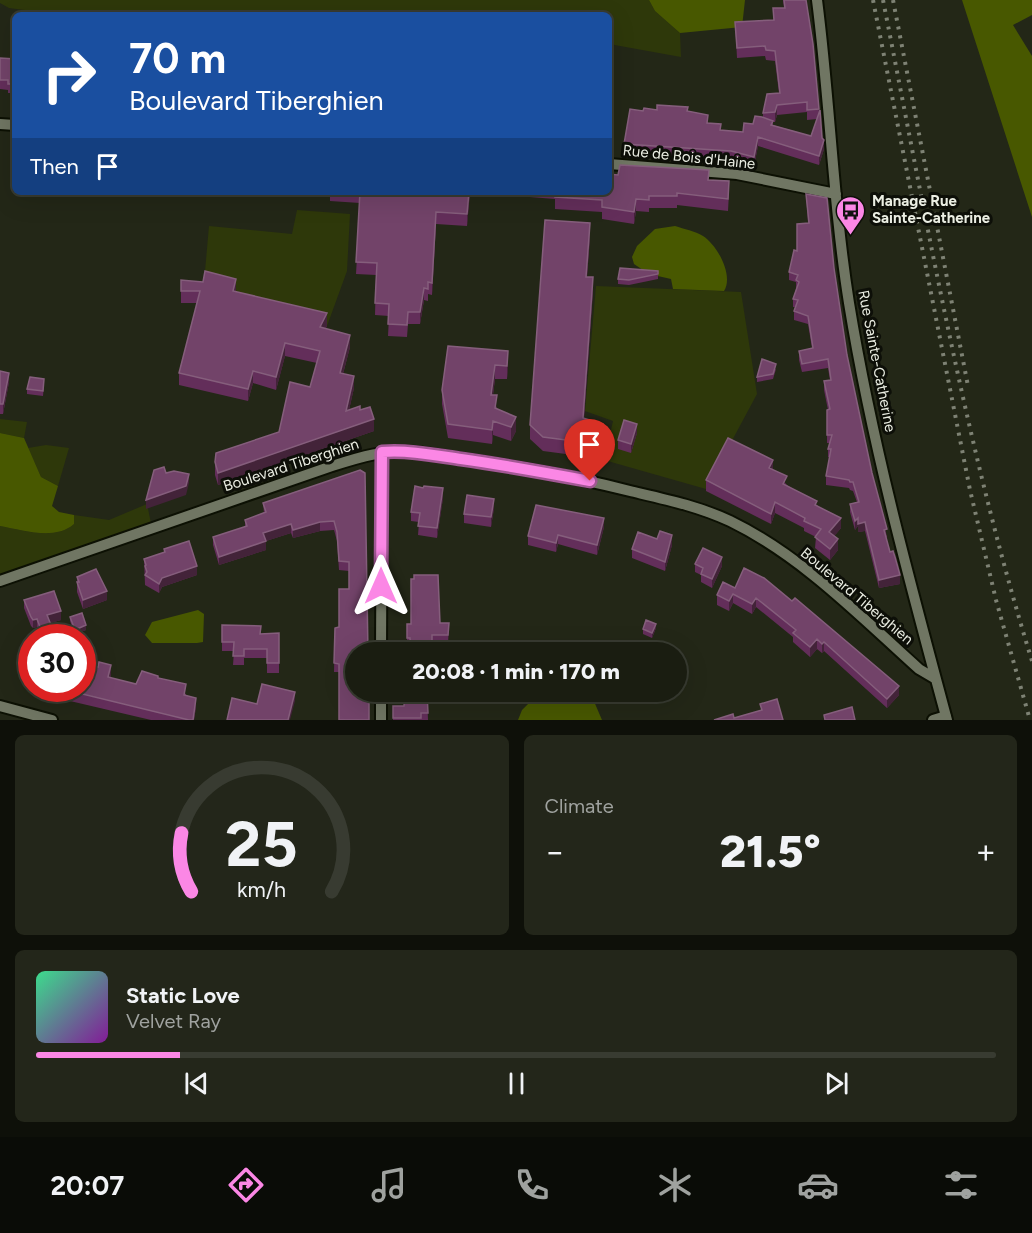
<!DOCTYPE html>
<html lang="en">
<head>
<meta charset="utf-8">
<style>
	:root { --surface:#1a1d11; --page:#23261a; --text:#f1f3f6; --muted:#9fa29f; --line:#383b31; --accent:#fb87e5 }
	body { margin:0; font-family:Figtree,sans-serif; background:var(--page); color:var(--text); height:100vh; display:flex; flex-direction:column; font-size:22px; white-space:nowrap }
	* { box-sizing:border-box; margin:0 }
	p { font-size:20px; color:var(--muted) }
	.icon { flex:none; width:33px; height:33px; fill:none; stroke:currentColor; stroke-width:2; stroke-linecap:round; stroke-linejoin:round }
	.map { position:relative; height:720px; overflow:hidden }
	.side { display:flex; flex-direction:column; gap:15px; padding:15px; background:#0e1009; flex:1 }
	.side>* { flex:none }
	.banner { position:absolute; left:12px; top:12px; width:600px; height:183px; border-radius:9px; box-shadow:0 6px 24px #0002,0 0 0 2px var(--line); background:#1a4fa0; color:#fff; overflow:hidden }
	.speed { position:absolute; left:18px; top:624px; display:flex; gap:12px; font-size:30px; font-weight:700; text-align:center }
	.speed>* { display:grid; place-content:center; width:78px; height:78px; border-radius:50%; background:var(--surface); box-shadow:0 6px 24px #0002,0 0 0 2px var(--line); line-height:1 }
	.speed .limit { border:9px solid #d22; background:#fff; color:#111 }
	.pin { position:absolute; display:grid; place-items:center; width:51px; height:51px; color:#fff; margin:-62px -26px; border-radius:50% 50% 50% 0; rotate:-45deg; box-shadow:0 0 6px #0007 }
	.pin .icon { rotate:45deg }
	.me { position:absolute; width:66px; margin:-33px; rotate:0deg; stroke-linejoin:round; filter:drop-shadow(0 0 4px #0008) }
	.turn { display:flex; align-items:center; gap:21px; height:126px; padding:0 18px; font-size:27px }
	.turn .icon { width:78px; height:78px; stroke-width:2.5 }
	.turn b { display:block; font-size:42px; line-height:51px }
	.then { display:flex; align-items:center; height:57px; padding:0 18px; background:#0003; gap:12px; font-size:22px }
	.big { font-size:45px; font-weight:800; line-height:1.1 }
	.side .widget { flex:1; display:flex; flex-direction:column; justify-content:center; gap:9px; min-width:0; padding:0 21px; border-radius:9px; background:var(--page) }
	.side .dial { align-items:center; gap:0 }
	.dial svg { height:156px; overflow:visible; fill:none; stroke:var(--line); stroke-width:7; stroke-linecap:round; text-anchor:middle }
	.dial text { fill:var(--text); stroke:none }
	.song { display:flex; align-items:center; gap:18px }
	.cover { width:72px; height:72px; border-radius:9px; background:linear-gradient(135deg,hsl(150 70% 55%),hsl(290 70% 35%)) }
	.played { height:6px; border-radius:3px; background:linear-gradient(90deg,var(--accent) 15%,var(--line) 15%) }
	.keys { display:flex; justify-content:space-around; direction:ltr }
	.heat { display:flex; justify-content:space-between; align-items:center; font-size:33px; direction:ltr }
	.side .tiles { flex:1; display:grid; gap:15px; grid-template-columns:1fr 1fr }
	.widget:last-child { grid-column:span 2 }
	.trip { position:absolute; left:345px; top:642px; width:342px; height:60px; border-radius:30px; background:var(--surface); box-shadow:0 6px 24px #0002,0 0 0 2px var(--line); font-weight:800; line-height:60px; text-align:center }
	.tab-bar { display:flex; height:96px; justify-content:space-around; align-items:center; background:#0a0c07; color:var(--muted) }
	.tab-bar .icon { width:42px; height:42px }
	.tab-bar .on { color:var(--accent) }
	.tab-bar b { font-size:27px; color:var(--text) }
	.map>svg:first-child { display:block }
	.green { fill:#2e380a }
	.forest { fill:#485800 }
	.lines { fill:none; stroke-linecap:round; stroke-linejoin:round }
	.street-casing { stroke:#0c1003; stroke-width:14 }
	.street { stroke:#707663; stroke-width:10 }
	.rail { stroke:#7e8274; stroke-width:4; stroke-dasharray:3 6; stroke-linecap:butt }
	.wall { fill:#632e5a; fill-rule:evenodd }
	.shaded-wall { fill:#432339 }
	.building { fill:#724369; stroke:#855e7c; stroke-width:1.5 }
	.route-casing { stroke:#a35895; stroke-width:15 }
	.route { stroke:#fb87e5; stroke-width:10 }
	.labels { text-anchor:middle; stroke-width:6; stroke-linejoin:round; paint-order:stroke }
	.street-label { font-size:15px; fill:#ebeee3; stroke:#0d0f08 }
	.poi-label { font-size:15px; font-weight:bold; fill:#ebeee3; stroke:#0d0f08; text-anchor:start }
</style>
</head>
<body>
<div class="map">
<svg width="1032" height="720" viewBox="0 0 1032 720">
	<rect width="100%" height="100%" fill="#232717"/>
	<path class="green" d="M0 0H649L655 11 680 33 681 57 609 44V15H143L79 11 63 15 9 8 0 3Z
		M297 210 350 214 347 271 327 326 203 294 209 226 292 234Z
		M596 286 741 292 757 394 706 489 604 460 613 421 585 411Z
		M0 419 27 422 24 438 0 433Z
		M46 445 69 448 58 486 41 477 28 448Z
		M147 504 152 528 0 581V526C23 530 55 541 74 524V515L109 520Z"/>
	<path class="forest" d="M649 0H745L742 27 680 33 655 11Z
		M962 0H1032V15L1013 25 1032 56V217Z
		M675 226C684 229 695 231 703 236 717 245 734 275 724 291L673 289 671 279 649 274 634 264 632 257 637 246 655 229Z
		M0 433 24 438 41 477 58 486 52 506 59 512 74 515V524C55 541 23 530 0 526Z
		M198 610 204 614 203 642 197 643H152L145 635 152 622Z
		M529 692H590L602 720H518L522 710 529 703Z"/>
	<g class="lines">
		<defs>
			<path id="street" d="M817 0C830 101 833 203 849 303 872 444 910 583 947 720
				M0 124 15 125
				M609 164 737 174 836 194
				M0 581 332 466C360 457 386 449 416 452 488 462 560 473 630 491 664 499 698 506 730 521 802 556 860 616 919 669L936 679
				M381 652 382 452
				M0 706 52 720
				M381 720V692
				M933 720 946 716"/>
		</defs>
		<use href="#street" class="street-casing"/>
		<use href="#street" class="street"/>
		<path class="rail" d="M873 0 970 490 996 600 1030 720
			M883 0C927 222 965 444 1032 661
			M893 0 968 386"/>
	</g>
	<path class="wall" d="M783 0H806L813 44 819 112 824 149 819 165 758 146 754 166 731 161 624 153V144L643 111 657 110 688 111 721 130 743 132 763 117V113L779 93 775 61 766 60 765 56 737 58 735 22 773 20 784 8ZM807 112V120L817 119 811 136 773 125V122H775L777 115Z
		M0 58 15 59V93H8V90L0 89Z
		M618 175 709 180 729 193 728 211 677 205V208H649V212L636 211 634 224 602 219V212L555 209V199L494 194V192H609Z
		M27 192H79V196L27 193Z
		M151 192H165V195Z
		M330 192H470L467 226 436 224 432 295 428 294V301L424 300 420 324H408L407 337 388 336 389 316 375 315 376 275 356 274 360 203 330 201Z
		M806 194 834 268 847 355 872 473 887 537 886 538 900 584 879 588 865 531 858 532V526L855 530 850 512V504L857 502 853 491 850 490 849 488 826 485V476L830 457H828V449L830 443H827V410H828L824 390V381L830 380 828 368 802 372 799 360V351L812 348 808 324 794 320V311L795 307H793V299L796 289V282L789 280V272L808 223Z
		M590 237 587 277 593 291 584 418 603 438 597 459 581 454V456L543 451 530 439V425Z
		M658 271V279L629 285 618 284V279Z
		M181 280 236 292 327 326 325 329 350 347 343 374 354 388 349 410H360L374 431 218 485 215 475V462L279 432 310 387 317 363 285 356 276 390 253 383 248 401 179 385V373L197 303H181Z
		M448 346 508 365 507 379H495L493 395 497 409 516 431 511 441 493 435 492 444 448 438 442 404V390Z
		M776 369 773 379 757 382V377Z
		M0 371 9 382 3 414H0Z
		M44 384 43 396 27 394V389Z
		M637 433 631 453 618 449V440Z
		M773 470 787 485 817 505 841 528 834 536 838 550 830 560 815 548 816 537 804 531V528L775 513 771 524 706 491V480Z
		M365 473 339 682V672H334L335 628 339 627 349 589V571L339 570 337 541 334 530 320 531 293 538 291 533 266 541V550L219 565 213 545V537L245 527V520L264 513 263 503Z
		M423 488 443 498 437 538 418 535 419 522 411 521V512Z
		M494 508 491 527 464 523V514Z
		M604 527 597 555 558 544 556 552 528 545V536Z
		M672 545 665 571 632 558V549Z
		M164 549 197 575 162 587 159 593 145 585 144 559 164 552Z
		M695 564 722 566 712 588 701 582V575L695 572Z
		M744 568 899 695 887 708 824 651 822 653 817 649 810 657 793 642V637L756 607 752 614 733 603 729 611 717 605V595L735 588Z
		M77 577 107 600 83 609 77 592Z
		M24 600 61 620 50 623 55 638H40L37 627 33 628 31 626 24 608Z
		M70 617 86 630 75 634 70 621Z
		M449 623 448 645 432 644 407 647V624Z
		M222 625 260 634 279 633V673H267V658H244V665H233L234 651H222Z
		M656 628 652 638 643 634V629Z
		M32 663V681L30 680V671Z
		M111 674 110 678 136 684 158 678 186 694V695L196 707 194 720H151L70 701V690L63 688H82Z
		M36 688H50L48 695 36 692Z
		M427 692 428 720H393V706H404Z"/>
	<path class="shaded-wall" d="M777 105V115L775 122V112Z
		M758 137V146L754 166V157Z
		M824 140V149L819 165V156Z
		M469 192H470L467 226V214Z
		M636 199V211L634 224V212Z
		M436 212V224L432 295V283Z
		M590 223V237L586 290V277Z
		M593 277V291L583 432V418Z
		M236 279V291L233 303V291Z
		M424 288V300L420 324V312Z
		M327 313V326L320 340V327Z
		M350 335V347L340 385V373Z
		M285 343V356L276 390V377Z
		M508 351V365L507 379V366Z
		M495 365V379L491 409V395Z
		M253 371V383L248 401V389Z
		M9 373V382L3 414V404Z
		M354 376V388L346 423V411Z
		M516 417V431L511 441V427Z
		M374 419V431L218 485V473Z
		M493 421V435L492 444V430Z
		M603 424V438L597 459V445Z
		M637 424V433L631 453V444Z
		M773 460V470L769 468Z
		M189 474V483L186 495 146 509V500Z
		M443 488V498L437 538V528Z
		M494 499V508L491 527V517Z
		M775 502V513L771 524V514Z
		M604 518V527L597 555V545Z
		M841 518V528L829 543V532Z
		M858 518V526L855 530V521Z
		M320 522V531L293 538V530Z
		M865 522V531L858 532V524Z
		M291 524V533L266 541V550L219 565V557L263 533Z
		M558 535V544L556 552V543Z
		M672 535V545L665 571V562Z
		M838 539V550L830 560V549Z
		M722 557V566L712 588V579Z
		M197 566V575L162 587 159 593V584L162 578Z
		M900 575V584L879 588V580Z
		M107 591V600L83 609V600Z
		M733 594V603L729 611V601Z
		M756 598V607L752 614V604Z
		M61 611V620L47 624V615Z
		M37 619V627L33 628V620Z
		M656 624V628L652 638V633Z
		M86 625V630L75 634V630Z
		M817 639V649L810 657V647Z
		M824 642V651L822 653V644Z
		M111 665V674L108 686V677Z
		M899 686V695L887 708V699Z
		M295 692V701L290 720H288Z
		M196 698V707L194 720H193Z"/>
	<path class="building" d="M784 0H806L813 44 819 109 807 110V102L777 105 775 112 763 113 767 94 780 93 775 51 766 50 765 46 737 48 735 22 774 20 773 8H785Z
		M0 58 15 59V84H8V80H0Z
		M657 105 688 107 687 111 708 115 707 123 721 124 720 130 743 132 744 123 753 124 755 116 762 117 773 121 771 125 811 136 820 110 822 138 824 140 819 156 758 137 754 157 731 151 624 144 630 109 643 111 644 108 657 110Z
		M620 165 709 170 708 180 729 181 728 199 677 193V196H649V200L636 199 634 212 602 207V200L555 197 556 192H609V174L618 175Z
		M360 192H469L467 214 436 212 432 283 428 282V289L424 288 420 312H408L407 325 388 324 389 304 375 303 377 263 356 262Z
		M806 194 827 198 834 268 847 355 872 473 887 529 884 530 890 552 893 551 895 557 900 575 879 580 865 522 858 524V518L855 521 850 504 859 502 853 482H850L849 480 826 476 831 449H828L832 435H827V410L830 409 824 381 831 380 828 359 802 364 799 351 813 348 808 316 794 311 798 300 793 299 799 282 796 280 798 275 789 272 794 250 797 251V224L809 223Z
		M545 220 590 223 586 277H593L583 418 603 424 597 445 581 440V442L543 437 530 425Z
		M620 268 658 271V274L629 280 618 279Z
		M205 271 236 279 233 291 327 313 320 327 350 335 340 373 354 376 346 411 360 406V410L370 407 374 419 218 473 215 462 216 453 279 432 290 382 310 387 320 351 285 343 276 377 253 371 248 389 179 373 200 291H181V280L203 282Z
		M448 346 508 351 507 366 495 365 491 395H497L495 408 516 417 511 427 493 421 492 430 448 424 442 390Z
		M762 359 776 364 773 374 757 377Z
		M0 371 9 373 3 404H0Z
		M30 377 44 379 43 391 27 389Z
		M624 420 637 424 631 444 618 440Z
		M728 438 773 460 769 468 787 476 783 484 817 501 815 505 841 518 829 532 838 539 830 549 815 537 821 529 804 521 805 518 775 502 771 514 706 480Z
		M164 467 166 473 174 471 189 474 186 486 146 500 154 470Z
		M360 470 365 473 368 652H356V692H369V720H339V664L334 663 335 628 339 627V589H349V562L339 561 337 532 334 521 320 522 293 530 291 524 263 533 266 541 219 557 213 537 247 526 245 520 266 512 263 503Z
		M415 486 423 488 424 486 443 488 437 528 418 526 420 513 411 512Z
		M467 495 494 499 491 517 464 514Z
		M536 505 604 518 597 545 558 535 556 543 528 536Z
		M660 531 672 535 665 562 632 549 638 532 657 539Z
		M189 541 197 566 162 578 159 584 145 575 147 572 145 566 146 565 144 559 165 552 164 549Z
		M703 548 722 557 712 579 701 574 703 568 695 564Z
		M744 568 764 578 792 601 795 598 899 686 887 699 824 642 822 644 817 639 810 647 793 633 796 630 756 598 752 604 733 594 729 601 717 595 723 582 735 588Z
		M96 569 107 591 83 600 77 582H79L77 577Z
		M414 575H438L440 623H449L448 635H432V652H411L410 638H407V624H411V579H414Z
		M54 591 61 611 47 615 55 635 48 638H44L37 619 33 620 31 617 24 600Z
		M82 613 86 625 75 630 70 617Z
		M646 620 656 624 652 633 643 629Z
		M222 625 261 626 260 634 279 633V663H267V649H244V656H233L234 642H222Z
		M608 644 609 649 619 645 622 652H600L598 648Z
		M99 662 111 665 108 677 136 684 142 671 158 676V678L186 684 184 695 196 698 193 720H189L70 691 71 688H82V663L98 667Z
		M262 684 295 692 288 720H227L232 698 257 704Z
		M405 692H427L428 713H421V718H393V706H404Z
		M777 699 783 720H714L733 714 734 718 762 710 760 704Z
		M852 707 855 720H825L824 715Z"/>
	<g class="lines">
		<defs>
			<path id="route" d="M381 586 382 452C408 450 434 455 461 459 504 465 547 473 590 481"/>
		</defs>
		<use href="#route" class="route-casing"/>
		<use href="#route" class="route"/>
	</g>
	<defs>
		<symbol id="bus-pin" viewBox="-11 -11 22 30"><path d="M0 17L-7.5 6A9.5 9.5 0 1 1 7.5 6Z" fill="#fb87e5" stroke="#0d0f08"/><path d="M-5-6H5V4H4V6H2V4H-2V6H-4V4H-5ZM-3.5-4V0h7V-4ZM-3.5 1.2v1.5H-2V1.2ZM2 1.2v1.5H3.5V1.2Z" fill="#111"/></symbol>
	</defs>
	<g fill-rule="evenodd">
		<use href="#bus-pin" x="834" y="194" width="33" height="45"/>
	</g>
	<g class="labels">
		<g class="street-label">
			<text transform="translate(689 157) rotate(6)" y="5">Rue de Bois d'Haine</text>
			<text transform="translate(877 361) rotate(79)" y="5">Rue Sainte-Catherine</text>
			<text transform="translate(291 465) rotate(-18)" y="5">Boulevard Tiberghien</text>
			<text transform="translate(857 596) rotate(40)" y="5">Boulevard Tiberghien</text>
		</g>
		<g class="poi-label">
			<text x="872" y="206">Manage Rue<tspan x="872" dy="17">Sainte-Catherine</tspan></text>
		</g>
	</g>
</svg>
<div class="speed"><div class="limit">30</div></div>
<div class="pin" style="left:590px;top:481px;background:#d93025"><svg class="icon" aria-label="arrive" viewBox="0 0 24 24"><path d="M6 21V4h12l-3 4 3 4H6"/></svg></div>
<svg class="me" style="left:381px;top:586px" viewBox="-20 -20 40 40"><path d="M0-17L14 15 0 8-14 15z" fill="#fb87e5" stroke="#fff" stroke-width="4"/></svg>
<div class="trip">20:08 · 1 min · 170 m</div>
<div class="banner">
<div class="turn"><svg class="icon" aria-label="right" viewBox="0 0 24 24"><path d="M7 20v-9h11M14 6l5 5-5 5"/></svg><div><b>70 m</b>Boulevard Tiberghien</div></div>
<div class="then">Then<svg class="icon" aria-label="arrive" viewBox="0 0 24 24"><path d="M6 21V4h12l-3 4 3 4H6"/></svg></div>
</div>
</div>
<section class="side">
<div class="tiles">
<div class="widget dial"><svg viewBox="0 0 100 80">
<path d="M14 69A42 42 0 1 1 86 69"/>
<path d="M14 69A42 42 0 0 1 9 39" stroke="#fb87e5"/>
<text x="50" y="56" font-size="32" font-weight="700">25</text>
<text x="50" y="72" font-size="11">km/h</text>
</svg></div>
<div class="widget"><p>Climate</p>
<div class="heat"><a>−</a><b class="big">21.5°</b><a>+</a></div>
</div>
<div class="widget">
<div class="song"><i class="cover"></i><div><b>Static Love</b><p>Velvet Ray</p></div></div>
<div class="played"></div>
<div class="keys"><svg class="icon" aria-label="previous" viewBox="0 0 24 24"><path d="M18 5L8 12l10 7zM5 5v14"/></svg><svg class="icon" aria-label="pause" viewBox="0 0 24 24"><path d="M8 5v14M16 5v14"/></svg><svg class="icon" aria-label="next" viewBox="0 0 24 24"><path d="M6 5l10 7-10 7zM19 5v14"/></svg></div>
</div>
</div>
</section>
<nav class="tab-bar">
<b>20:07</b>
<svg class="icon on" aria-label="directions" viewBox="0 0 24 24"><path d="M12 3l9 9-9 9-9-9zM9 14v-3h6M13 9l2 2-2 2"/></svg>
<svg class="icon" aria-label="music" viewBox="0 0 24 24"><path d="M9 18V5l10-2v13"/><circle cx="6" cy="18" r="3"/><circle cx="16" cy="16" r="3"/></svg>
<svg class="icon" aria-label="phone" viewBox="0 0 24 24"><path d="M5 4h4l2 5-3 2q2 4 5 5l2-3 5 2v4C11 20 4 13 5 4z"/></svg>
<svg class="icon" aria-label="climate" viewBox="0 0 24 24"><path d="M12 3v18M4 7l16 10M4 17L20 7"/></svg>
<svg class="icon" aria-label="car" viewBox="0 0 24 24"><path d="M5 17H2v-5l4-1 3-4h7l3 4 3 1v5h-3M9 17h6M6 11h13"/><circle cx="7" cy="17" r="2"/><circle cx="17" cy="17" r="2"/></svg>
<svg class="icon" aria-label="filters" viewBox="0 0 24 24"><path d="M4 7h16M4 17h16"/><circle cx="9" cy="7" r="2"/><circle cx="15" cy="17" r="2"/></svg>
</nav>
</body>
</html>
